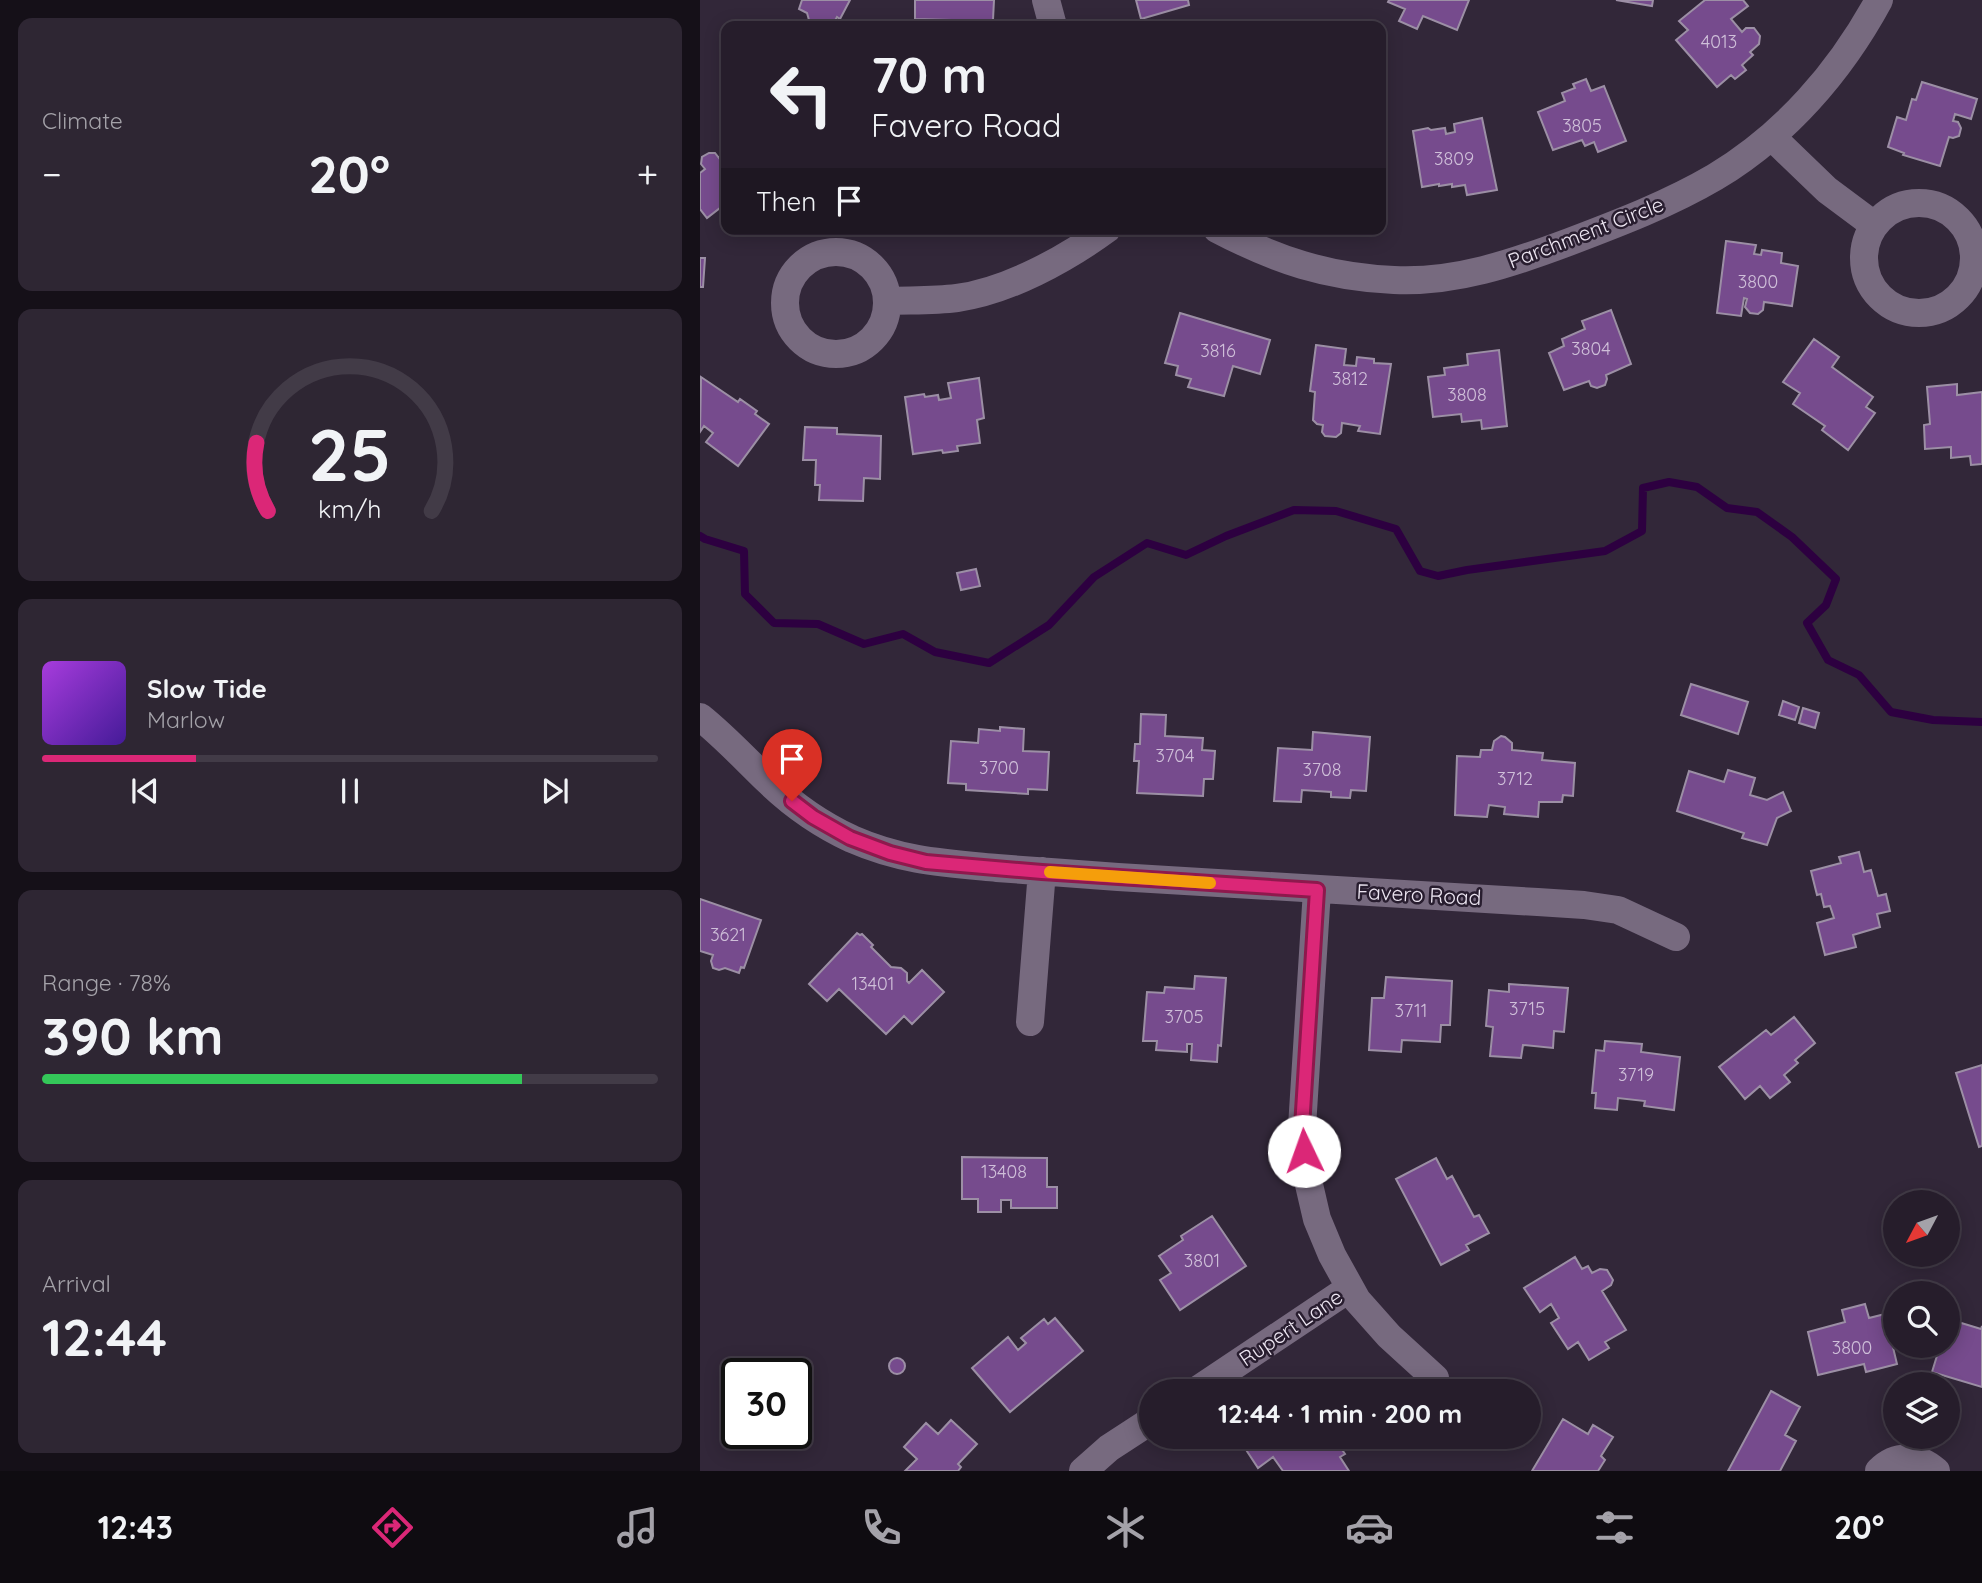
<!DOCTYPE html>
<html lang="en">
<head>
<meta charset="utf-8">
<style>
	:root { --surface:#261d2b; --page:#2e2633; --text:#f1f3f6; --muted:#a4a2a9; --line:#423b47; --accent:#db2777 }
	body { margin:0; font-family:Quicksand,sans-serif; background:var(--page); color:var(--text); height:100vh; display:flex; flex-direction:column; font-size:26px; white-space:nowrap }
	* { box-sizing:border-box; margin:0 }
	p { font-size:23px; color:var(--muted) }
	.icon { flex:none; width:38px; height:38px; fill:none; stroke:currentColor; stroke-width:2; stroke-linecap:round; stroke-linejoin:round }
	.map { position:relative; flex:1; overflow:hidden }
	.details { display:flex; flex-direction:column; gap:18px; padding:18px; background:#151018; width:700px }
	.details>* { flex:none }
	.guide { position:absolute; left:21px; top:21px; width:665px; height:214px; border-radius:14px; box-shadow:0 4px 18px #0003,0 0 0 2px var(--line); background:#261d2b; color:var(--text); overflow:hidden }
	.needle { width:46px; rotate:229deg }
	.buttons { position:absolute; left:1183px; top:1190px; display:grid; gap:14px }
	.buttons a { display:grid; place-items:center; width:77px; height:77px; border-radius:50%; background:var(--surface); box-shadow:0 4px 18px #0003,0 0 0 2px var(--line); font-size:35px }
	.speed { position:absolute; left:21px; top:1358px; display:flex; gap:14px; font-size:35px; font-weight:700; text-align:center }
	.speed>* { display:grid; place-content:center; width:91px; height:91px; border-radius:50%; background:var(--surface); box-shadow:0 4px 18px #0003,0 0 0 2px var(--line); line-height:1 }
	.speed .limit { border:4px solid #111; border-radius:10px; background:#fff; color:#111 }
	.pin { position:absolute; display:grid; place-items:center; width:60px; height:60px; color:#fff; margin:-72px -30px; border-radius:50% 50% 50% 0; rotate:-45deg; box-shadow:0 0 7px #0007 }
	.pin .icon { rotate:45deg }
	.me { position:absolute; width:77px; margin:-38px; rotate:357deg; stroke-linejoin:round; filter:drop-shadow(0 0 5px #0008) }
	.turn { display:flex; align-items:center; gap:24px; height:147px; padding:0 35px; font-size:32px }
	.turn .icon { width:91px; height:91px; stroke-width:2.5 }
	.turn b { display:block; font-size:49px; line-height:60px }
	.then { display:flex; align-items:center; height:66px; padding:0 35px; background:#0003; gap:14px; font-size:26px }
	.big { font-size:52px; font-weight:800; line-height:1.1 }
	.details .tile { flex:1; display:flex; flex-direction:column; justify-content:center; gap:10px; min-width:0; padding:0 24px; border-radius:14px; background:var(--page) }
	.details .dial { align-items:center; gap:0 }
	.dial svg { height:182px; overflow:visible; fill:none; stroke:var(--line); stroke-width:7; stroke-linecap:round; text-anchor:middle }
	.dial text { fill:var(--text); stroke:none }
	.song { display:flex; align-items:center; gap:21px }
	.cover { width:84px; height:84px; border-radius:10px; background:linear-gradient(135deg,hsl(280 70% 55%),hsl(260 70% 35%)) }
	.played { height:7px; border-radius:4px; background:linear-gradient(90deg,var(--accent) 25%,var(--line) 25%) }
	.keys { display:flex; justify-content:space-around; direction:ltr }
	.heat { display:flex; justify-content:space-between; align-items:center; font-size:38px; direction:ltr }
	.charge { height:10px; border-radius:5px; background:linear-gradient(90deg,#34c759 78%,var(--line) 0) }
	.trip { position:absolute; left:439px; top:1379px; width:402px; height:70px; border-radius:35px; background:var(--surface); box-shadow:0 4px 18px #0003,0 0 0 2px var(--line); font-weight:800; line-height:70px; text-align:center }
	.tabs { display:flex; height:112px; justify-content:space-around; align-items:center; background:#0f0c11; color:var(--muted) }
	.tabs .icon { width:49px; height:49px }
	.tabs .on { color:var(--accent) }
	.tabs b { font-size:32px; color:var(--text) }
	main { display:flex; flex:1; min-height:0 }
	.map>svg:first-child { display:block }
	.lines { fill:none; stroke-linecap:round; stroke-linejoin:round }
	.stream { stroke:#2d0040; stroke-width:8 }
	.building { fill:#764b8d; stroke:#9c8fa5; stroke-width:2 }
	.minor { stroke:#776a7f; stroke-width:28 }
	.route-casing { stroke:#8e194d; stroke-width:18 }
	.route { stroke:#db2777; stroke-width:12 }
	.slow { stroke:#f59e0b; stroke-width:12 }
	.labels { text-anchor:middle; stroke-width:5; stroke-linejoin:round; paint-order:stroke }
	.number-label { font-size:18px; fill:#cfbfd9 }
	.street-label { font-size:21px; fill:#ede6f2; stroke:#281d2f }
</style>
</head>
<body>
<main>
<section class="details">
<div class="tile"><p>Climate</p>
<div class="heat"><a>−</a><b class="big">20°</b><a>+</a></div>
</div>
<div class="tile dial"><svg viewBox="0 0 100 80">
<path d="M14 69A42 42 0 1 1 86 69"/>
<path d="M14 69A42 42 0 0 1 9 39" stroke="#db2777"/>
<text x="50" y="56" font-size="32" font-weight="700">25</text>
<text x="50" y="72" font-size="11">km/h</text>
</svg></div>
<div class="tile">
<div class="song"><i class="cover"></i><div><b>Slow Tide</b><p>Marlow</p></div></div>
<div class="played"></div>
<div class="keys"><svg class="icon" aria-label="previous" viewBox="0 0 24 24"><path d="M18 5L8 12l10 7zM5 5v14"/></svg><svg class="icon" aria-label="pause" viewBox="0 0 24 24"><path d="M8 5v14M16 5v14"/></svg><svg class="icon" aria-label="next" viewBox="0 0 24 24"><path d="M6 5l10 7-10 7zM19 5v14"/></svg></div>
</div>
<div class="tile"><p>Range · 78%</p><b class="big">390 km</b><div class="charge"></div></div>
<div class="tile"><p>Arrival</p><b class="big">12:44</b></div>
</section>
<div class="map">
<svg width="1282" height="1471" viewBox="0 0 1282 1471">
	<rect width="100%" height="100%" fill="#322739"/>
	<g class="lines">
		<path class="stream" d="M0 536 5 539 44 551 45 594 74 623 118 624 164 644 203 634 235 652 289 663 349 625 394 577 447 543 486 555 526 536 594 510 636 511 696 529 720 571 738 576 767 570 905 551 942 531 943 488 969 482 997 487 1027 508 1057 512 1092 537 1136 579 1126 605 1107 623 1128 660 1159 675 1191 712 1233 720 1282 722"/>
	</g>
	<path class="building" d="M102 0H150L140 19 137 17 132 26H123L109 20 107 13 99 9Z
		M215 0H294L293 20H269V26H251V20L215 19Z
		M436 0H488L489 5 441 19Z
		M689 0H769L757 30 723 16 717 29 699 21 705 9 688 2Z
		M916 0H953L952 6Z
		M1005 0H1043L1048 6 1031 19 1042 32 1046 28H1054L1060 36 1059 44 1050 52 1053 55 1042 65 1046 70 1035 79 1031 75 1017 87 976 40 988 30 979 21Z
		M886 79 891 91 904 86 926 141 898 152 894 142 885 146 882 140 853 150 838 112 865 101 862 93 875 88 873 84Z
		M1222 82 1277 99 1271 119 1255 114 1253 121 1258 122 1261 128 1259 136 1253 138 1249 137 1240 166 1203 155 1204 153 1188 147 1197 117 1206 120 1212 99 1216 100Z
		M782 118 797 190 767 195 765 185 752 187V184L739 186V184L722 187 713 131 728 128 731 130 745 128 746 134 755 132 754 124Z
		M26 151V212L24 213 20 208 7 218 0 209V173L5 169 1 164 2 157 9 153H15L19 158Z
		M1026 241 1056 245 1054 254 1061 255 1062 250 1082 253 1081 263 1098 266 1092 306 1064 302 1063 310 1058 314 1050 313 1045 307 1047 299 1044 298 1041 316 1017 313Z
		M0 258H5L3 287H0Z
		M911 310 931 364 906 375 907 379 905 385 897 388 891 386 889 381 864 390 849 353 864 346 862 339 885 329 882 321Z
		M480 313 570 340 560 374 533 366 524 396 488 387 491 379 476 375 478 366 465 363Z
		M1114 339 1139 357 1132 367 1173 397 1166 407 1175 413 1148 450 1122 430 1125 426 1093 404 1100 393 1083 382Z
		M616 345 646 349 644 365 656 366 657 357 674 359V363L691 364 680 434 658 431 660 426 642 423 641 433 636 437 625 436 622 432 623 425 617 424 613 420 615 392 610 391Z
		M799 350 807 426 782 429 781 420 762 422 761 414 733 417 728 377 745 375 744 368 768 365 767 354Z
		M1 377 38 402 40 399 57 411 55 414 69 424 38 466 6 442 13 433 4 426 0 432Z
		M279 378 284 418 277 420 280 443 257 446 258 451 243 453 242 450 213 454 205 397 224 394 225 397 238 395 239 400 251 398 248 383Z
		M1257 384V395L1282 392V464L1271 465 1270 456 1251 458V447L1225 449 1224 425 1230 424 1227 387Z
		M105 427 137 428V434L181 436 180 479 164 478 163 501 119 500 120 485H115L116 460H103Z
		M276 569 280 586 261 590 257 573Z
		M991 684 1048 702 1038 734 981 715Z
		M1083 701 1099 707 1095 720 1079 715Z
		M1103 708 1119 713 1115 728 1099 723Z
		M441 714 466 715 465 736 503 738 502 750 515 751 513 779H504L503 796 437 793 439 761H434L435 744H440Z
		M300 727 324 729 323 751 349 752 347 790 328 789V794L266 790V784L248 783 251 741 278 743 279 729 300 731Z
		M613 732 670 737 666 791 651 790 650 798 631 797V792L602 790 601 802 574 801 578 748 612 750Z
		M801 736 805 737 812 743V750L843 753 842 760 875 763 873 796 863 795 862 802H839L838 817 804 814 805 807 789 805 787 817 755 815 757 756 780 757 781 750H792L794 741Z
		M1028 770 1055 778 1050 795 1067 800 1083 792 1091 811 1077 818 1067 845 1042 838 1044 833 977 811 989 771 1024 782Z
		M1159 852 1164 872 1171 870 1178 896 1186 894 1190 911 1177 914 1180 927 1153 935 1156 947 1125 955 1117 923 1134 918 1130 906 1124 907 1121 894 1117 895 1111 871 1141 863 1139 857Z
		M0 899 61 920 44 968 41 967 39 973 25 968 19 970 13 968 11 961 13 955 0 951Z
		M157 933 160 935 162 934 173 945 171 947 191 967 201 968 207 973V981L209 983 222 970 244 992 212 1024 204 1016 186 1034 139 989 127 1001 109 984Z
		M495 976 526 978 521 1046 518 1045 517 1062 491 1060 492 1044H487V1052L456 1050 457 1041H443L447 992 464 993 465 987 494 989Z
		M686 977 752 981 750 1025H741L740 1042 702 1040 701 1052 669 1050 672 998H684Z
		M809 984 868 988 864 1032 854 1031 853 1048 823 1045 821 1058 790 1056 793 1027 786 1026 789 990 809 992Z
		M1094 1017 1115 1043 1095 1060 1098 1063 1084 1075 1090 1082 1070 1098 1060 1086 1045 1099 1019 1067 1066 1030 1071 1035Z
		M905 1041 942 1044 941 1052 980 1057 974 1110 944 1106 945 1101 918 1098 917 1110 895 1108 896 1093H892L896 1050 904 1051Z
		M1282 1065V1146L1279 1147 1256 1073Z
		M262 1157 347 1158V1187H357V1208H311V1200H301V1212H278V1199H262Z
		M736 1158 747 1179 752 1176 774 1217 779 1215 789 1233 766 1245 769 1250 741 1265 696 1179Z
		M512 1216 546 1266 480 1310 460 1280 471 1273 459 1256 483 1240 481 1236Z
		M875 1257 882 1269 888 1266 892 1273 900 1269 907 1270 913 1280 911 1285 902 1291 926 1330 905 1342 909 1348 889 1360 878 1342 868 1349 851 1323 859 1318 851 1304 840 1312 824 1288Z
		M1165 1304 1169 1318 1185 1314 1197 1364 1166 1372 1164 1364 1118 1375 1108 1332 1145 1322 1142 1310Z
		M355 1318 383 1351 310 1412 272 1368 308 1337 318 1350 326 1343 321 1338 344 1319 348 1324Z
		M1258 1322 1281 1329 1282 1326V1387L1232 1372 1240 1346H1248V1337L1253 1338Z
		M189 1366a8 8 0 1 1 16 0a8 8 0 1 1-16 0Z
		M1071 1391 1100 1407 1085 1435 1096 1441 1080 1471H1028Z
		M863 1419 888 1434 893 1425 913 1437 901 1456 905 1460 898 1471H832Z
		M251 1420 277 1444 258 1464 261 1467 258 1471H205L217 1459 204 1447 226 1423 238 1434Z
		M542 1437H633L645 1454 640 1457 649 1471H583L573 1457 558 1468 539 1439Z"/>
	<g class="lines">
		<path class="minor" d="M346 0 353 26
			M1072 137 1127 190 1174 225
			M1164 258a55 55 0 1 1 110 0a55 55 0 1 1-110 0Z
			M517 229C576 260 627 277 694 280 755 283 813 263 869 242 919 223 969 204 1015 177 1085 135 1140 72 1179 0
			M85 303a51 51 0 1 1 102 0a51 51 0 1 1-102 0Z
			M187 301C210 300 234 301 257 298 308 291 366 259 407 229
			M0 717C25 737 46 760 69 782 93 805 122 825 152 839 202 861 244 863 297 868 337 871 378 874 418 877 574 887 729 895 884 905L918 910 976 937
			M617 890 602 1127 607 1176 617 1219 632 1255 657 1300 689 1336 735 1378
			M330 1022 342 871
			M496 1391 650 1288
			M383 1471 409 1448 452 1420
			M1179 1471C1196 1454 1218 1455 1236 1471"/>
	</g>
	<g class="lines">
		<defs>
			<path id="route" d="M92 801 113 817 150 838 190 853 226 862 342 872 617 890 602 1127 604 1151"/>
		</defs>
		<use href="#route" class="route-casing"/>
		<use href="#route" class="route"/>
		<path class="slow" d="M350 872 510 883"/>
	</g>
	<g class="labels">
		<g class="number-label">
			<text x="1019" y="48">4013</text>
			<text x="882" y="132">3805</text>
			<text x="754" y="165">3809</text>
			<text x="1058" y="288">3800</text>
			<text x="891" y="355">3804</text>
			<text x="518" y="357">3816</text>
			<text x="650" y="385">3812</text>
			<text x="767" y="401">3808</text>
			<text x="475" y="762">3704</text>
			<text x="299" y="774">3700</text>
			<text x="622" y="776">3708</text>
			<text x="815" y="785">3712</text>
			<text x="28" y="941">3621</text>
			<text x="173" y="990">13401</text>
			<text x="827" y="1015">3715</text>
			<text x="711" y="1017">3711</text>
			<text x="484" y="1023">3705</text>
			<text x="936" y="1081">3719</text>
			<text x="304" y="1178">13408</text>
			<text x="502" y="1267">3801</text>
			<text x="1152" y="1354">3800</text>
		</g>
		<g class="street-label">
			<text transform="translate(886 233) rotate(-21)" y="7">Parchment Circle</text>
			<text transform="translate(719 895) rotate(3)" y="7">Favero Road</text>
			<text transform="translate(591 1328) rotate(-34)" y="7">Rupert Lane</text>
		</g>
	</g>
</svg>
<div class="buttons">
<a><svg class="needle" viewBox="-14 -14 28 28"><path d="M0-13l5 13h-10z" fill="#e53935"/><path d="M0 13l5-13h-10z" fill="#a4a2a9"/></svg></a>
<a><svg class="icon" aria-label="search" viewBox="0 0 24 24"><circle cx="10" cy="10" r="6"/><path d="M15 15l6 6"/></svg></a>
<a><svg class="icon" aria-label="layers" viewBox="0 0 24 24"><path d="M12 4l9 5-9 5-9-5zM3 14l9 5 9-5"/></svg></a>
</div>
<div class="speed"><div class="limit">30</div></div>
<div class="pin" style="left:92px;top:801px;background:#d93025"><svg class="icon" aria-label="arrive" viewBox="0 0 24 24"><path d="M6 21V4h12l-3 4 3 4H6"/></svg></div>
<svg class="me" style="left:604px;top:1151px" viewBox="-20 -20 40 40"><circle r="19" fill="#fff"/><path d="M0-13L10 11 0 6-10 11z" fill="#db2777"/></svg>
<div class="trip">12:44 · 1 min · 200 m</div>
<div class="guide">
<div class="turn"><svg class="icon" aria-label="left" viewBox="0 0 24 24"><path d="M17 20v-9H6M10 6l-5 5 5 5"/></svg><div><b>70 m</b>Favero Road</div></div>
<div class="then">Then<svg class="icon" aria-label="arrive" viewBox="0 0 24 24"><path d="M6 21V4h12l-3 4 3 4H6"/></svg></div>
</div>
</div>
</main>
<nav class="tabs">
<b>12:43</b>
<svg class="icon on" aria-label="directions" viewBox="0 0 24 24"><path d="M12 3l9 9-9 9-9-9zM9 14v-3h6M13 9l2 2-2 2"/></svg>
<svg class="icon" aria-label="music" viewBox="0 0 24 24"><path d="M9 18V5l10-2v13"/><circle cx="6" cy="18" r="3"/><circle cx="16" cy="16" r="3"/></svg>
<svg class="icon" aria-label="phone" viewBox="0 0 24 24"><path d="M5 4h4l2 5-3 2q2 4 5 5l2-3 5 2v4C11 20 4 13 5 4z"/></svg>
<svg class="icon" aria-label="climate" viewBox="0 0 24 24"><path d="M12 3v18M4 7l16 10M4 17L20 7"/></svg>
<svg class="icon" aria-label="car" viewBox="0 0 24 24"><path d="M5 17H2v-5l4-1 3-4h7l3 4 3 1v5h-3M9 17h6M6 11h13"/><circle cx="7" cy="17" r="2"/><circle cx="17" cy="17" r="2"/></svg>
<svg class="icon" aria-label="filters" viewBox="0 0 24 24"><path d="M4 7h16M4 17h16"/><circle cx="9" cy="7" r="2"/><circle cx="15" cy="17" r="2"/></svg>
<b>20°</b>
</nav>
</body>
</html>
